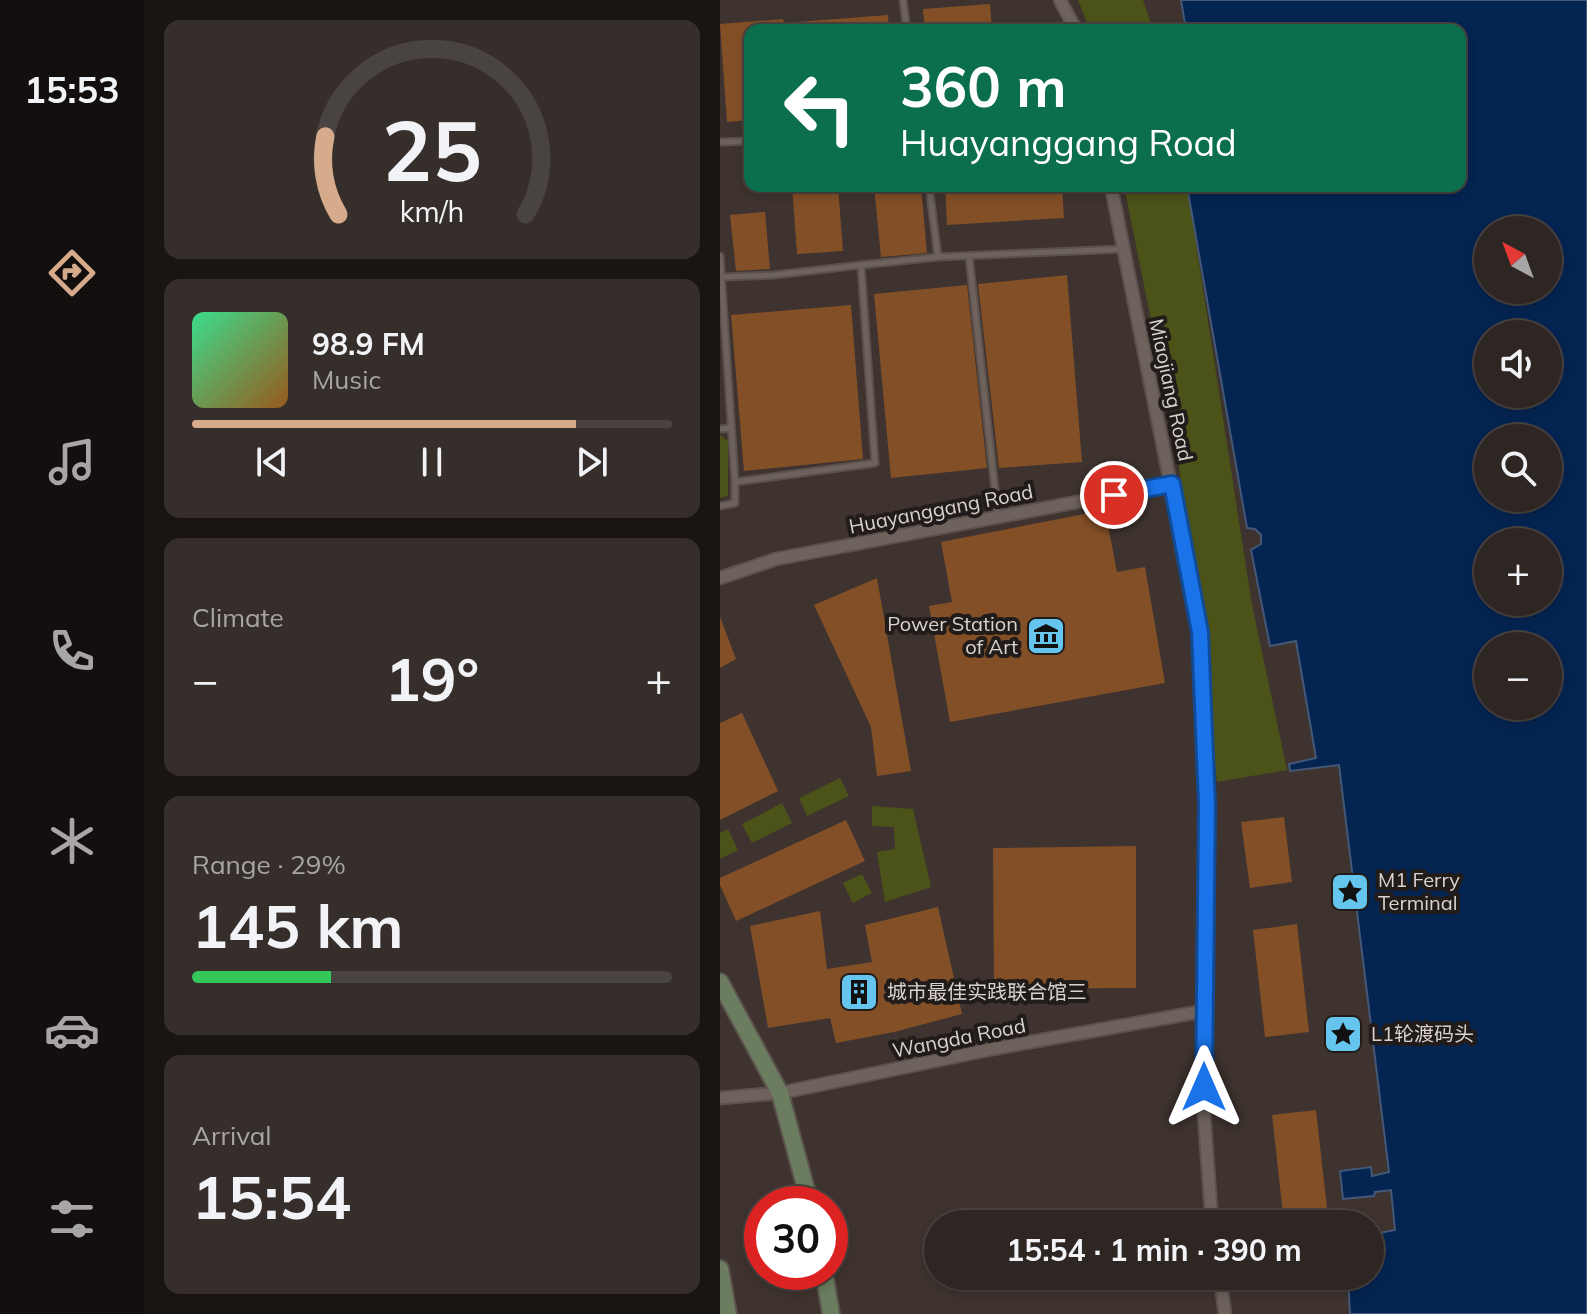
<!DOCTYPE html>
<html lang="en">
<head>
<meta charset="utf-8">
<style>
	:root { --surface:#2e2623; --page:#362e2b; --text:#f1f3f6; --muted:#a7a5a6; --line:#494341; --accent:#d6ab8b }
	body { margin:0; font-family:Mulish,"Noto Sans SC",sans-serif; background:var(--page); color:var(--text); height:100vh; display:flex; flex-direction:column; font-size:30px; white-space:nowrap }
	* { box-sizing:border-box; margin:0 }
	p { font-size:26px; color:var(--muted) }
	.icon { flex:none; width:44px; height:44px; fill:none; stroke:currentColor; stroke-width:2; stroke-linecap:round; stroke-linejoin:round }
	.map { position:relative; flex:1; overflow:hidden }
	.panel { display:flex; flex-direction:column; gap:20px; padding:20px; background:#191513; width:576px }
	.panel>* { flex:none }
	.guide { position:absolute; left:24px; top:24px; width:722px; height:168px; border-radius:16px; box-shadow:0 4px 12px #0003,0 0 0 2px var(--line); background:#0b6e4f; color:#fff; overflow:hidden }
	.needle { width:52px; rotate:319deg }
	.fabs { position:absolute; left:754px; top:216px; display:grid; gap:16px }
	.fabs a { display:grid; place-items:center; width:88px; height:88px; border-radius:50%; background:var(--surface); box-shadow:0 4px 12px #0003,0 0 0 2px var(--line); font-size:40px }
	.speed { position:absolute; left:24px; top:1186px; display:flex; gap:16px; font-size:40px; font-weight:700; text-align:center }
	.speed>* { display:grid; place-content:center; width:104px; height:104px; border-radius:50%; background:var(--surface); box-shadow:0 4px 12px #0003,0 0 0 2px var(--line); line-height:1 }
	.speed .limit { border:12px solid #d22; background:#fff; color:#111 }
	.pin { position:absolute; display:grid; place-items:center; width:68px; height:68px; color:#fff; margin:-34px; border:4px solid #fff; border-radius:50%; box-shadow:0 2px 8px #0007 }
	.me { position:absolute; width:88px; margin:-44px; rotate:0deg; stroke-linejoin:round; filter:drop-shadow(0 0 6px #0008) }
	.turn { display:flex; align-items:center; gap:28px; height:168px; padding:0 24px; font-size:36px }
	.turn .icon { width:104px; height:104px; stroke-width:2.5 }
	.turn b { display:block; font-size:56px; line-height:68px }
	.big { font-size:60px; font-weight:700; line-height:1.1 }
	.panel .widget { flex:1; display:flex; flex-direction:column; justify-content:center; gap:12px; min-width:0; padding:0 28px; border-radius:16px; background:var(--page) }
	.panel .dial { align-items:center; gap:0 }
	.dial svg { height:208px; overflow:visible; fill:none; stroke:var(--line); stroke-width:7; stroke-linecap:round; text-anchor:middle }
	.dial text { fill:var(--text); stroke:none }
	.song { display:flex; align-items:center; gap:24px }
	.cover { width:96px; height:96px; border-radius:12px; background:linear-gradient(135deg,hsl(150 70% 55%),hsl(30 70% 35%)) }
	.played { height:8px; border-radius:4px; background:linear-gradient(90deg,var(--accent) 80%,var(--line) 80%) }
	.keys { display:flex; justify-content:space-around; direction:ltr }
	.heat { display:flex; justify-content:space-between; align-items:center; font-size:44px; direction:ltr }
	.charge { height:12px; border-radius:6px; background:linear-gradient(90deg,#34c759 29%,var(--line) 0) }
	.trip { position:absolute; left:204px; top:1210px; width:460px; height:80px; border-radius:40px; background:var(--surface); box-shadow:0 4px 12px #0003,0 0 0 2px var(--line); font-weight:700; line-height:80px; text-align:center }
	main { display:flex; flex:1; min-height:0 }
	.tab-bar { display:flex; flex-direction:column; width:144px; justify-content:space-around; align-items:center; background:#120f0e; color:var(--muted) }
	.tab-bar .icon { width:56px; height:56px }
	.tab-bar .selected { color:var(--accent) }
	.tab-bar b { font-size:36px; color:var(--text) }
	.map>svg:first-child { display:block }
	.green { fill:#4b5319 }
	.water { fill:#042451; stroke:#445877; stroke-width:2; fill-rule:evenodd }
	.building { fill:#834f27 }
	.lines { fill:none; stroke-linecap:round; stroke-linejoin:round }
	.lane-casing { stroke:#5b524e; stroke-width:9 }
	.street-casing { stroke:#5b524e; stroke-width:15 }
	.secondary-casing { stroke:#5b524e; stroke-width:20 }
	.lane { stroke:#6e625c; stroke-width:5 }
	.street { stroke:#6e625c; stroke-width:11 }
	.secondary { stroke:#6c7d5f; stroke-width:16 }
	.route-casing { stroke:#114b97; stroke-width:20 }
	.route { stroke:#1a73e8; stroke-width:14 }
	.labels { text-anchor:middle; stroke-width:8; stroke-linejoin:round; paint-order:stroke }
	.street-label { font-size:20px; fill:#d9d2cf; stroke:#211c1a }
	.poi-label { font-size:20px; fill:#d9d2cf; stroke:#211c1a; text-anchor:start }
</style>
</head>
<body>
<main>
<nav class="tab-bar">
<b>15:53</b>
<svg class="icon selected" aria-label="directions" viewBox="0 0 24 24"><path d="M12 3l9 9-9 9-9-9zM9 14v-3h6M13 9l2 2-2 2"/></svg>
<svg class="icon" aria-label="music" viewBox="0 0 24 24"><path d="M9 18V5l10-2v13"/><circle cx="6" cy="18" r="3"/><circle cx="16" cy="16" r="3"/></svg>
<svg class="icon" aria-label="phone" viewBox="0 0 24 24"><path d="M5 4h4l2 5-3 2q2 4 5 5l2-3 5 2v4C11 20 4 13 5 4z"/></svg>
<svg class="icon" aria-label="climate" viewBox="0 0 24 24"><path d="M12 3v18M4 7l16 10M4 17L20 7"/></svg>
<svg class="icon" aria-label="car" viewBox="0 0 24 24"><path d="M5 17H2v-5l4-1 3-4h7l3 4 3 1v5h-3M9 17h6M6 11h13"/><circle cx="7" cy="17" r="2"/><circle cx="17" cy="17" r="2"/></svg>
<svg class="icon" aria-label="filters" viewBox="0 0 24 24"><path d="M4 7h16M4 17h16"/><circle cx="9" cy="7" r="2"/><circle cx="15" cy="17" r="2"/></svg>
</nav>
<section class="panel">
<div class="widget dial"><svg viewBox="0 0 100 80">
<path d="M14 69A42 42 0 1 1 86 69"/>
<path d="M14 69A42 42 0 0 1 9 39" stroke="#d6ab8b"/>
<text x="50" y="56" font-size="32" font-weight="700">25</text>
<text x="50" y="72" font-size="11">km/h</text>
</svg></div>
<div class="widget">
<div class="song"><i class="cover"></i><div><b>98.9 FM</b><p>Music</p></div></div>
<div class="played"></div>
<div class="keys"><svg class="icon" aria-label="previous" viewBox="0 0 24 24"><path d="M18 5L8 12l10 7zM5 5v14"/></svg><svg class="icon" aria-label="pause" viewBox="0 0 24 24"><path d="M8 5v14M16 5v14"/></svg><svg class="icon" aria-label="next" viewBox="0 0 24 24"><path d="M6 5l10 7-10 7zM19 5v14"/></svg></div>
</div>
<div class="widget"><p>Climate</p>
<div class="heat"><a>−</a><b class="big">19°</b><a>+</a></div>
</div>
<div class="widget"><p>Range · 29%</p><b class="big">145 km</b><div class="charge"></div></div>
<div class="widget"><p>Arrival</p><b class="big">15:54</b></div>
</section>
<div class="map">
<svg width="867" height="1314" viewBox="0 0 867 1314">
	<rect width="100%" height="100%" fill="#3e332f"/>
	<path class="green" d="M358 0H423L433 30H370Z
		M404 186H467L532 605 567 770 497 782 457 449Z
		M0 435 8 441V496L0 498Z
		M120 778 129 796 87 816 79 798Z
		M62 803 72 823 32 843 22 824Z
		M152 806 193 809 211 887 165 902 157 852 175 849 174 827 152 826Z
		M8 829 18 850 0 859V833Z
		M142 874 152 893 133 903 123 883Z"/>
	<path class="water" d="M461 0H867V1314H630L628 1276H650V1230L658 1229 659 1233 675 1230 671 1190 655 1192 654 1196 623 1199 620 1171 651 1167 652 1176 669 1172 619 765 570 771 569 764 596 758 576 641 550 646 531 550 541 544V535L535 529 527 528 467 186H740V30H466ZM768 230H828V290H768ZM768 334H828V394H768ZM768 438H828V498H768ZM768 542H828V602H768ZM768 646H828V706H768Z"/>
	<path class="building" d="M270 4 272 30H205L203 9Z
		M168 15 169 30H30V120L7 122 0 24 63 19 64 23Z
		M72 186H118L123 251 77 254Z
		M154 186H201L207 253 161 257Z
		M225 186H342L344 218 227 225Z
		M45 212 50 269 16 271 10 215Z
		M347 275 362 462 279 468 258 284Z
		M247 285 267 468 171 478 154 294Z
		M131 305 143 459 24 471 11 315Z
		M385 510 397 572 425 567 445 683 230 722 209 606 232 602 221 542Z
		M157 578 191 771 157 776 151 727 94 605Z
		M0 617 16 659 0 668Z
		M22 713 58 791 0 820V723Z
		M564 817 572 882 530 888 521 822Z
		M126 820 145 861 16 921 0 885V878Z
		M416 846V988L274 989 273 848Z
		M218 907 242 1014 174 1032 116 1043 110 1018 48 1028 30 926 100 911 107 969 152 962 145 925Z
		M577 924 589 1032 545 1037 533 930Z
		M596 1110 608 1217 564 1223 552 1115Z"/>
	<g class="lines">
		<defs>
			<path id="lane" d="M183 0 187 30
				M0 142 30 141
				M209 186 218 257 402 249
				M0 256 15 482V503L0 506
				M249 256 278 517
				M141 265 218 257
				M2 277 54 275 141 265 155 463 15 482
				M0 429 11 428"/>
			<path id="street" d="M340 0 356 30
				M391 186 480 632 487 805 484 885V1113L492 1224
				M0 578 56 559 452 484
				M0 1098 60 1093 272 1049 484 1011
				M500 1276 505 1314"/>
			<path id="secondary" d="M0 982 60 1093 90 1204
				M0 1269 8 1314
				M104 1272 111 1314"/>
		</defs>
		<use href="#lane" class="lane-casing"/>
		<use href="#street" class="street-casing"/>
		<use href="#secondary" class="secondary-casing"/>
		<use href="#lane" class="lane"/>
		<use href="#street" class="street"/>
		<use href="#secondary" class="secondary"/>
	</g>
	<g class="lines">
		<defs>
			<path id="route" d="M394 495 452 484 480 632 487 805 484 1087"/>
		</defs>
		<use href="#route" class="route-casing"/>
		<use href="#route" class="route"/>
	</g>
	<defs>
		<symbol id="museum-square" viewBox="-11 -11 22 22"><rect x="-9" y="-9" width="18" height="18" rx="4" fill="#65c5ee" stroke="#211c1a"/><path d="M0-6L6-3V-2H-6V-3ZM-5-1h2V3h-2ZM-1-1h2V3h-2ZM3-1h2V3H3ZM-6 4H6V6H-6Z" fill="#111"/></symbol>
		<symbol id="sight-square" viewBox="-11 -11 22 22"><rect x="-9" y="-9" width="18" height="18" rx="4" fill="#65c5ee" stroke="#211c1a"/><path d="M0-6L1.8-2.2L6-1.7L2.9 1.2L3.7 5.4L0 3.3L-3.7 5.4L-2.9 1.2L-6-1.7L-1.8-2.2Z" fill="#111"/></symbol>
		<symbol id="building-square" viewBox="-11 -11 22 22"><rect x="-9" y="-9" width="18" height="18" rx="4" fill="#65c5ee" stroke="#211c1a"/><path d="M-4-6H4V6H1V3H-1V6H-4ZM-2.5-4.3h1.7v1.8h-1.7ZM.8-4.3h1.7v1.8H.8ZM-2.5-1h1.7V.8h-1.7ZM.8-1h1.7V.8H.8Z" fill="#111"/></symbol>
	</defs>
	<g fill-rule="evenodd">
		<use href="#museum-square" x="304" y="614" width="44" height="44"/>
		<use href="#sight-square" x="608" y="870" width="44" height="44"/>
		<use href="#building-square" x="117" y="970" width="44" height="44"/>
		<use href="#sight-square" x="601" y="1012" width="44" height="44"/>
	</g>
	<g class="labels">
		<g class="street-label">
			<text transform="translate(451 390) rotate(78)" y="7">Miaojiang Road</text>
			<text transform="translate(221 509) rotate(-11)" y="7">Huayanggang Road</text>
			<text transform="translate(239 1038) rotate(-11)" y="7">Wangda Road</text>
		</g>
		<g class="poi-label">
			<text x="298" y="631" text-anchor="end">Power Station<tspan x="298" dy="23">of Art</tspan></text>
			<text x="658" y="887">M1 Ferry<tspan x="658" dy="23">Terminal</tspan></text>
			<text x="167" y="999">城市最佳实践联合馆三</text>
			<text x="651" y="1041">L1轮渡码头</text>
		</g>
	</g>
</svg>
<div class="fabs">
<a><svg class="needle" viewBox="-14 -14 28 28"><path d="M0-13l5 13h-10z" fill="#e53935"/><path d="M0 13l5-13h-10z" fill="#a7a5a6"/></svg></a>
<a><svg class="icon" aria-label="sound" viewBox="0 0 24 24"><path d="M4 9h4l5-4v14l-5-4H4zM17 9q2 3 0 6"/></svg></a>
<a><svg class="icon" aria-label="search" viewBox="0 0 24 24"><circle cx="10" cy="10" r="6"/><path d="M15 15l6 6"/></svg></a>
<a>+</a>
<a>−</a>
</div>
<div class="speed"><div class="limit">30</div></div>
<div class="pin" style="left:394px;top:495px;background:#d93025"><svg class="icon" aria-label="arrive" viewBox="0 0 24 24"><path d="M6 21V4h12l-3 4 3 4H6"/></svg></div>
<svg class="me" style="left:484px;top:1087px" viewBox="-20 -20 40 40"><path d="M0-17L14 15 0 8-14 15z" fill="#1a73e8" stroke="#fff" stroke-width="4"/></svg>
<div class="trip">15:54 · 1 min · 390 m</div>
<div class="guide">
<div class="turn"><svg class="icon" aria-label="left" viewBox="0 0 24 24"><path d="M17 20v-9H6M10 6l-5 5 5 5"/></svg><div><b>360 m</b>Huayanggang Road</div></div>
</div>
</div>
</main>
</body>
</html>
